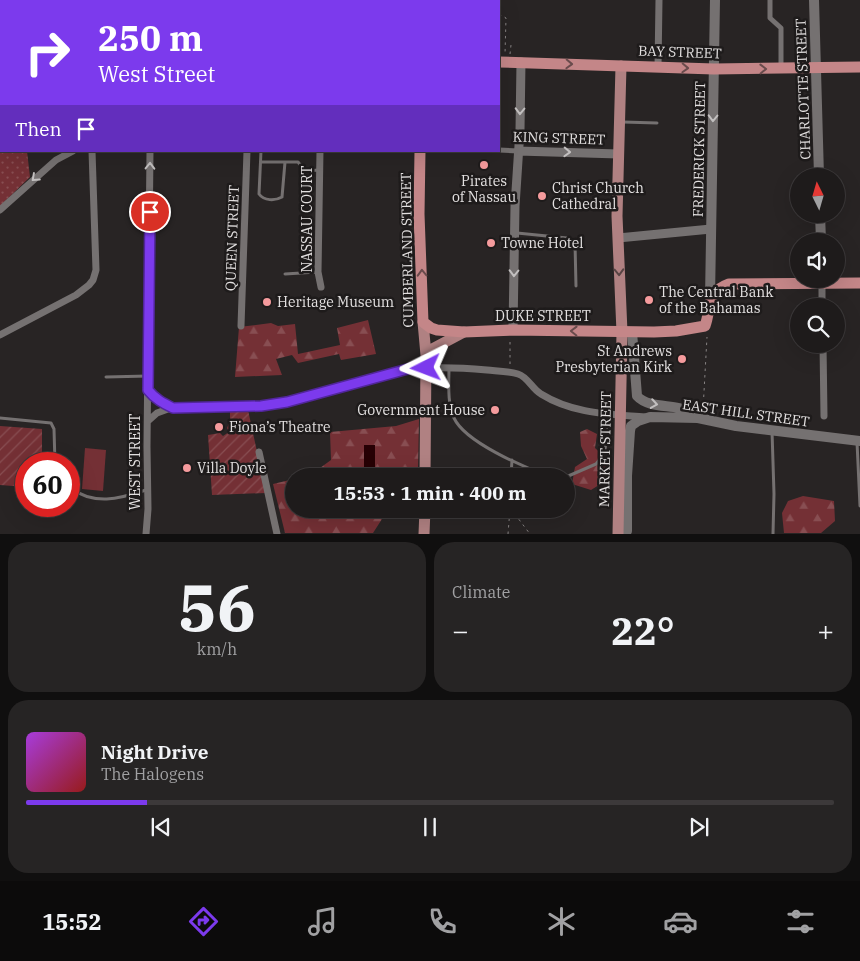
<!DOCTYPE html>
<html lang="en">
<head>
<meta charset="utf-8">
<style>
	:root { --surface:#1e1b1b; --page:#262424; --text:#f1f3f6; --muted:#a1a1a3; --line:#3c393a; --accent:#7c3aed }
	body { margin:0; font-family:"IBM Plex Serif",serif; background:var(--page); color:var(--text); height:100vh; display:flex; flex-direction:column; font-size:19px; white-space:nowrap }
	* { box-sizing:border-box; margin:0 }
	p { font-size:16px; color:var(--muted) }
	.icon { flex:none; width:28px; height:28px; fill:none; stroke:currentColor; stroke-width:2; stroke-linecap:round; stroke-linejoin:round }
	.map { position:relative; height:534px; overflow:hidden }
	.sheet { display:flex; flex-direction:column; gap:8px; padding:8px; background:#100f0f; flex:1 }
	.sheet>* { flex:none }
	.hud { position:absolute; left:0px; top:0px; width:500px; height:152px; box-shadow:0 5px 20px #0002,0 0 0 1px var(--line); background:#7c3aed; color:#fff; overflow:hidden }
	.needle { width:32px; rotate:355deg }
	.buttons { position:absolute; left:790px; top:168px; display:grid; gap:10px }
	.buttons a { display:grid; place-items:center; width:55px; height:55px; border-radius:50%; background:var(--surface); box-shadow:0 5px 20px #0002,0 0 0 1px var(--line); font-size:25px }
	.speed { position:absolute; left:15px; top:452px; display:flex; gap:10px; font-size:25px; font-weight:700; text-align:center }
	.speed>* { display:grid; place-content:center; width:65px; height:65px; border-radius:50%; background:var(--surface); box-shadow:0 5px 20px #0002,0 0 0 1px var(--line); line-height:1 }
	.speed .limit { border:8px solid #d22; background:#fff; color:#111 }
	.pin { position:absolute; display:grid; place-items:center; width:42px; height:42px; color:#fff; margin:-21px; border:2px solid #fff; border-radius:50%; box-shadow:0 1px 5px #0007 }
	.me { position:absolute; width:55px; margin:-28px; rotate:267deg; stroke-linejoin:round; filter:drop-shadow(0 0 4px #0008) }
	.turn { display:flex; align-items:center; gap:18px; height:105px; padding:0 15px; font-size:22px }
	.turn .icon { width:65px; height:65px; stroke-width:2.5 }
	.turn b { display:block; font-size:35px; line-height:42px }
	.then { display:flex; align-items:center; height:48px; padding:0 15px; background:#0003; gap:10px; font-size:19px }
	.big { font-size:38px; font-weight:700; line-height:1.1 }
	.sheet .tile { flex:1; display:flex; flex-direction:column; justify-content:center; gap:8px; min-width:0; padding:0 18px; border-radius:20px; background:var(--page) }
	.sheet .dial { align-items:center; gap:0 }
	.dial b { font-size:65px; line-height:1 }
	.song { display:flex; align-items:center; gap:15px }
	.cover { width:60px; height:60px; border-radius:8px; background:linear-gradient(135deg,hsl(280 70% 55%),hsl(0 70% 35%)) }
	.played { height:5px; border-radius:2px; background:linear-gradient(90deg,var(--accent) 15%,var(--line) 15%) }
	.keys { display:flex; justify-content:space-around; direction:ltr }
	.heat { display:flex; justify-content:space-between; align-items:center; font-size:28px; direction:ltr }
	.sheet .tiles { flex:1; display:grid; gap:8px; grid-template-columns:1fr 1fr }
	.tile:last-child { grid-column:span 2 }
	.trip { position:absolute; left:285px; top:468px; width:290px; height:50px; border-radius:25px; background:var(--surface); box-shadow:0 5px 20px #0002,0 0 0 1px var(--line); font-weight:700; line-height:50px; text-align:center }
	.tabs { display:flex; height:80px; justify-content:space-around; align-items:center; background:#0c0b0b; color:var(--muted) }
	.tabs .icon { width:35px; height:35px }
	.tabs .active { color:var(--accent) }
	.tabs b { font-size:22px; color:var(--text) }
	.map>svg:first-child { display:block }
	.grass { fill:url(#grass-dots) }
	.forest { fill:url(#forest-firs) }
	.garden { fill:url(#garden-furrows) }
	.pitch { fill:#743035 }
	.water { fill:#260004 }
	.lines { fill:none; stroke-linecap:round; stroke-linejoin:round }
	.path { stroke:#878383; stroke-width:1; stroke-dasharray:2.5 4; stroke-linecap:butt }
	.service { stroke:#757171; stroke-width:3 }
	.pedestrian { stroke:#757171; stroke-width:5 }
	.minor { stroke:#757171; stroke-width:7 }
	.tertiary { stroke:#757171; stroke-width:9 }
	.secondary { stroke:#757171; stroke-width:10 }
	.primary { stroke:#b08182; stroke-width:11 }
	.trunk { stroke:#c48688; stroke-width:11 }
	.oneway { stroke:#694b4c }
	.oneway2 { stroke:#c2bfbf }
	.oneway3 { stroke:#584444 }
	.route-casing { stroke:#51269a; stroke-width:12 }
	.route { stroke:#7c3aed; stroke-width:9 }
	.poi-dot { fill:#f59b9d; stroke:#1e1b1b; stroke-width:2 }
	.labels { text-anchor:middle; stroke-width:5; stroke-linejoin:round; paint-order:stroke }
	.street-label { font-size:14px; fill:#e3e0e0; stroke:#1e1b1b }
	.poi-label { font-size:14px; fill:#e3e0e0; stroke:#1e1b1b; text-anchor:start }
</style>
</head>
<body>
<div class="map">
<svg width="860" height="534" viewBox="0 0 860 534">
	<defs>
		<pattern id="grass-dots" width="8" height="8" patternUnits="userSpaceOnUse" patternTransform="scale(1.25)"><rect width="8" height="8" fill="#743035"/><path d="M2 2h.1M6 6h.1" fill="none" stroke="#884e52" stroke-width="1.8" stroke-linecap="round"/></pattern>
		<pattern id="forest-firs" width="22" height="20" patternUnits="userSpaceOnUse" patternTransform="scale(1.25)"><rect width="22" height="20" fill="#743035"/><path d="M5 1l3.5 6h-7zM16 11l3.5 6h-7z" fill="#884e52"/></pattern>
		<pattern id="garden-furrows" width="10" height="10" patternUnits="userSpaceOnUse" patternTransform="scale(1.25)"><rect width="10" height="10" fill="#743035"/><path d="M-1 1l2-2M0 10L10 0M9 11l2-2" fill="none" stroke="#884e52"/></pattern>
	</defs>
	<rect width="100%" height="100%" fill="#282424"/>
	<path class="grass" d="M0 81H1V151H27L30 177 0 206Z"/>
	<path class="forest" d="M368 320 376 354 341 360 339 354 298 363 292 355 276 359 282 375 235 377 239 327 271 323 278 326 295 324 298 354 340 345 337 328Z
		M419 419 418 473H385L384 476H309L331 460 330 432 396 426Z
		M587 429 597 434 595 448 608 460 610 478 591 490 572 484 575 467 587 459 581 446 580 432Z
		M294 479V509H383L382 519 373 533H285L273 484Z
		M803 496 834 501 835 521 821 533H784L782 513 788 501Z"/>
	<path class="garden" d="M248 410 266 493 212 495 208 435 220 433 223 436 229 432 227 428 230 421V411Z
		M0 426 42 429V464H26V487L0 485Z"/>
	<path class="pitch" d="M85 448 106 450 103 491 82 489Z"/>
	<path class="water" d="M364 445H375V469H364Z"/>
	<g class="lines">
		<path class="path" d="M151 0V1
			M495 1V0
			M499 14 506 18 505 54
			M510 54 511 45
			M510 364V341
			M703 410 707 337
			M511 509 530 534
			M508 534 510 509"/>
		<path class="service" d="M623 122 657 123
			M261 151 259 194C264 201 275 201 282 197L285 162
			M261 162H298L305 171 319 170
			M517 233 567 238V243H575L576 286
			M285 274 317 272
			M449 367C449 383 447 403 454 418 465 442 523 467 549 476
			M106 377 148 376
			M0 418 51 423 54 429 55 464
			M772 431 774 494 773 534
			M857 442 860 506
			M511 476 512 460
			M566 477 596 464 604 454 608 433V415
			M69 487C94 506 119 499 146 490"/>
		<path class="pedestrian" d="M770 0V18L781 28V68
			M499 150 518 151"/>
		<path class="minor" d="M658 67 659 0
			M320 151 318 272 321 287
			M0 210 56 160 73 151
			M822 283V306
			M241 326 247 151
			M0 335 76 295 89 285 93 280 96 270 92 151
			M823 344 824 416
			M426 368C446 367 466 368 487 370 497 371 508 371 518 374 528 377 532 389 541 394 573 414 609 414 645 417
			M148 390 157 399 172 408
			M148 421 157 413 168 409 261 406 287 402 425 363
			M259 452 277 534
			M146 534 148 509 147 447 150 151"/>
		<path class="tertiary" d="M518 151 619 154
			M618 238 711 229
			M513 330 515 206 520 130 521 62"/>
		<path class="secondary" d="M814 0 819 176
			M476 1V0
			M820 214 821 241
			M710 298 715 0
			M632 332 637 396C647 407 666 405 679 408 686 410 691 413 697 417
			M625 534 627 531V476L630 431 631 426 638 421 650 417 698 418 736 426 860 441"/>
		<path class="primary" d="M423 322 426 355 425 476
			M426 355 434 348 464 332
			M424 534 425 509
			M618 534 622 332 617 216 621 66"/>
		<path class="trunk" d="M499 62 714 69 860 67
			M0 72 1 71
			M420 151 419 214 423 322 431 328 437 330 464 332 513 330 654 332 676 331 705 326C712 306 705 293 729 284L860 283"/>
	</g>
	<defs><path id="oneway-chevron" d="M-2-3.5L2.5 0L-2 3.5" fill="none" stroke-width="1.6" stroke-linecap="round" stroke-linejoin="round" transform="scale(1.25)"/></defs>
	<g class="oneway">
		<use href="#oneway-chevron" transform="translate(569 64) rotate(2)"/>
		<use href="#oneway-chevron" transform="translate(685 68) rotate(2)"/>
		<use href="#oneway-chevron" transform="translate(763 69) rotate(-1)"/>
		<use href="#oneway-chevron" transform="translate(422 273) rotate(-92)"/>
		<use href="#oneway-chevron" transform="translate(574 331) rotate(-179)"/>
	</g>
	<g class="oneway2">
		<use href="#oneway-chevron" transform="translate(520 111) rotate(91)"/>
		<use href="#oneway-chevron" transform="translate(713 118) rotate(91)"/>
		<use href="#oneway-chevron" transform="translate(567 152) rotate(2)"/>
		<use href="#oneway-chevron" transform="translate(150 166) rotate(-89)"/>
		<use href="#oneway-chevron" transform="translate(35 178) rotate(138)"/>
		<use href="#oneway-chevron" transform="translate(514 273) rotate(91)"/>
		<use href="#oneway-chevron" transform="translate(654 404) rotate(9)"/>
	</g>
	<use class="oneway3" href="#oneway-chevron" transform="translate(619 272) rotate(88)"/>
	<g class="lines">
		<defs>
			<path id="route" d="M150 212 148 390C155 399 163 403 173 408L261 406 287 402 426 364V368"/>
		</defs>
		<use href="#route" class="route-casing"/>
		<use href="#route" class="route"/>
	</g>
	<g class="poi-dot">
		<circle cx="484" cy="165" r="5"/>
		<circle cx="542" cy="196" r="5"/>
		<circle cx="491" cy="243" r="5"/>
		<circle cx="649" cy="300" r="5"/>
		<circle cx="267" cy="302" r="5"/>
		<circle cx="682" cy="359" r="5"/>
		<circle cx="495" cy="410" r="5"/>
		<circle cx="219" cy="427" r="5"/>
		<circle cx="187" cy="468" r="5"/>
	</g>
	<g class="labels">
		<g class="street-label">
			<text transform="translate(680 52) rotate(2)" y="5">BAY STREET</text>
			<text transform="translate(803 89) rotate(-92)" y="5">CHARLOTTE STREET</text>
			<text transform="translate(559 138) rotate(2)" y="5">KING STREET</text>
			<text transform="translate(699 149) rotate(-89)" y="5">FREDERICK STREET</text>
			<text transform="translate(307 219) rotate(-90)" y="5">NASSAU COURT</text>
			<text transform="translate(232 238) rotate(-88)" y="5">QUEEN STREET</text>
			<text transform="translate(407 250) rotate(-91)" y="5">CUMBERLAND STREET</text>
			<text x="543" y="321">DUKE STREET</text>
			<text transform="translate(746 413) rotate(8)" y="5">EAST HILL STREET</text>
			<text transform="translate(605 449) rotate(-89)" y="5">MARKET STREET</text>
			<text transform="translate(135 462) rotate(-90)" y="5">WEST STREET</text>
		</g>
		<g class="poi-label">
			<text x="484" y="186" text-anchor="middle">Pirates<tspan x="484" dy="16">of Nassau</tspan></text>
			<text x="552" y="193">Christ Church<tspan x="552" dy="16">Cathedral</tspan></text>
			<text x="501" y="248">Towne Hotel</text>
			<text x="659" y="297">The Central Bank<tspan x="659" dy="16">of the Bahamas</tspan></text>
			<text x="277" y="307">Heritage Museum</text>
			<text x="672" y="356" text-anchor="end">St Andrews<tspan x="672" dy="16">Presbyterian Kirk</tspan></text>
			<text x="485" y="415" text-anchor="end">Government House</text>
			<text x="229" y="432">Fiona’s Theatre</text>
			<text x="197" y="473">Villa Doyle</text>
		</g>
	</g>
</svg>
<div class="buttons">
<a><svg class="needle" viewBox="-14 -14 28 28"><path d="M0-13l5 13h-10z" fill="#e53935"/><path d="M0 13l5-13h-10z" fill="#a1a1a3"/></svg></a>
<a><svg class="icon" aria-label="sound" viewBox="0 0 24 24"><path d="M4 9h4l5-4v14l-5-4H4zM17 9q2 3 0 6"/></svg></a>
<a><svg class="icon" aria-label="search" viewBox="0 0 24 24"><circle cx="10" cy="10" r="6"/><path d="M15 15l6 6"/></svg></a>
</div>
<div class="speed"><div class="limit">60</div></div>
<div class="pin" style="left:150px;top:212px;background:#d93025"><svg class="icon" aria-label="arrive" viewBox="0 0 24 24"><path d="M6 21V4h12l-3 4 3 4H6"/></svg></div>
<svg class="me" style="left:426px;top:368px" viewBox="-20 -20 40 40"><path d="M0-17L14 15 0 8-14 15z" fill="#7c3aed" stroke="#fff" stroke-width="4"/></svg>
<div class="trip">15:53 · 1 min · 400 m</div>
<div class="hud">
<div class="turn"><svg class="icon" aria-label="right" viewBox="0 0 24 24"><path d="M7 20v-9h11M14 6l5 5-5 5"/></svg><div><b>250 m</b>West Street</div></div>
<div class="then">Then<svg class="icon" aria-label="arrive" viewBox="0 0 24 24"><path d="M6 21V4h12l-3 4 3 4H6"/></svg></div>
</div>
</div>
<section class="sheet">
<div class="tiles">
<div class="tile dial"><b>56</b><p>km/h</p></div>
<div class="tile"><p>Climate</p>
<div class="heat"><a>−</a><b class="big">22°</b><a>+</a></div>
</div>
<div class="tile">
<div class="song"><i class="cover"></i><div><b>Night Drive</b><p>The Halogens</p></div></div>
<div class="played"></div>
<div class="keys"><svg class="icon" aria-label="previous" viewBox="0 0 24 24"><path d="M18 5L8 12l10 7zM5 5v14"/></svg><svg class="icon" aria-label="pause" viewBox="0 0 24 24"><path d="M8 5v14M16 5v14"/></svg><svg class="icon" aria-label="next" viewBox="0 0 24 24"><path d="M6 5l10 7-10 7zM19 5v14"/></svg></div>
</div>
</div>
</section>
<nav class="tabs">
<b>15:52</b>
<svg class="icon active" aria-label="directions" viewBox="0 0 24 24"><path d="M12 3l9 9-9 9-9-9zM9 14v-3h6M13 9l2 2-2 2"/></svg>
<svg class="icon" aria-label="music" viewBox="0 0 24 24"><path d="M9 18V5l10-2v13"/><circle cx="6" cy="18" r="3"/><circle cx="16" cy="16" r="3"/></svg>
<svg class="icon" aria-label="phone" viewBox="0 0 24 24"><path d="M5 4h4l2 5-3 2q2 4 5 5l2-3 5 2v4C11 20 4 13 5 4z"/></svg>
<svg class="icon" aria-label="climate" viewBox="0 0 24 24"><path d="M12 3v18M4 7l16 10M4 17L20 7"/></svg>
<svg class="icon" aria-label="car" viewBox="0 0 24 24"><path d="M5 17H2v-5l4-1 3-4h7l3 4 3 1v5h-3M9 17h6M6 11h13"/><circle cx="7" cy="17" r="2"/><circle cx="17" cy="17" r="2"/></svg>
<svg class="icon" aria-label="filters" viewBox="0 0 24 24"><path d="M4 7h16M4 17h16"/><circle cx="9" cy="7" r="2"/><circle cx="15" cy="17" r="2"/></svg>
</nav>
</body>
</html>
